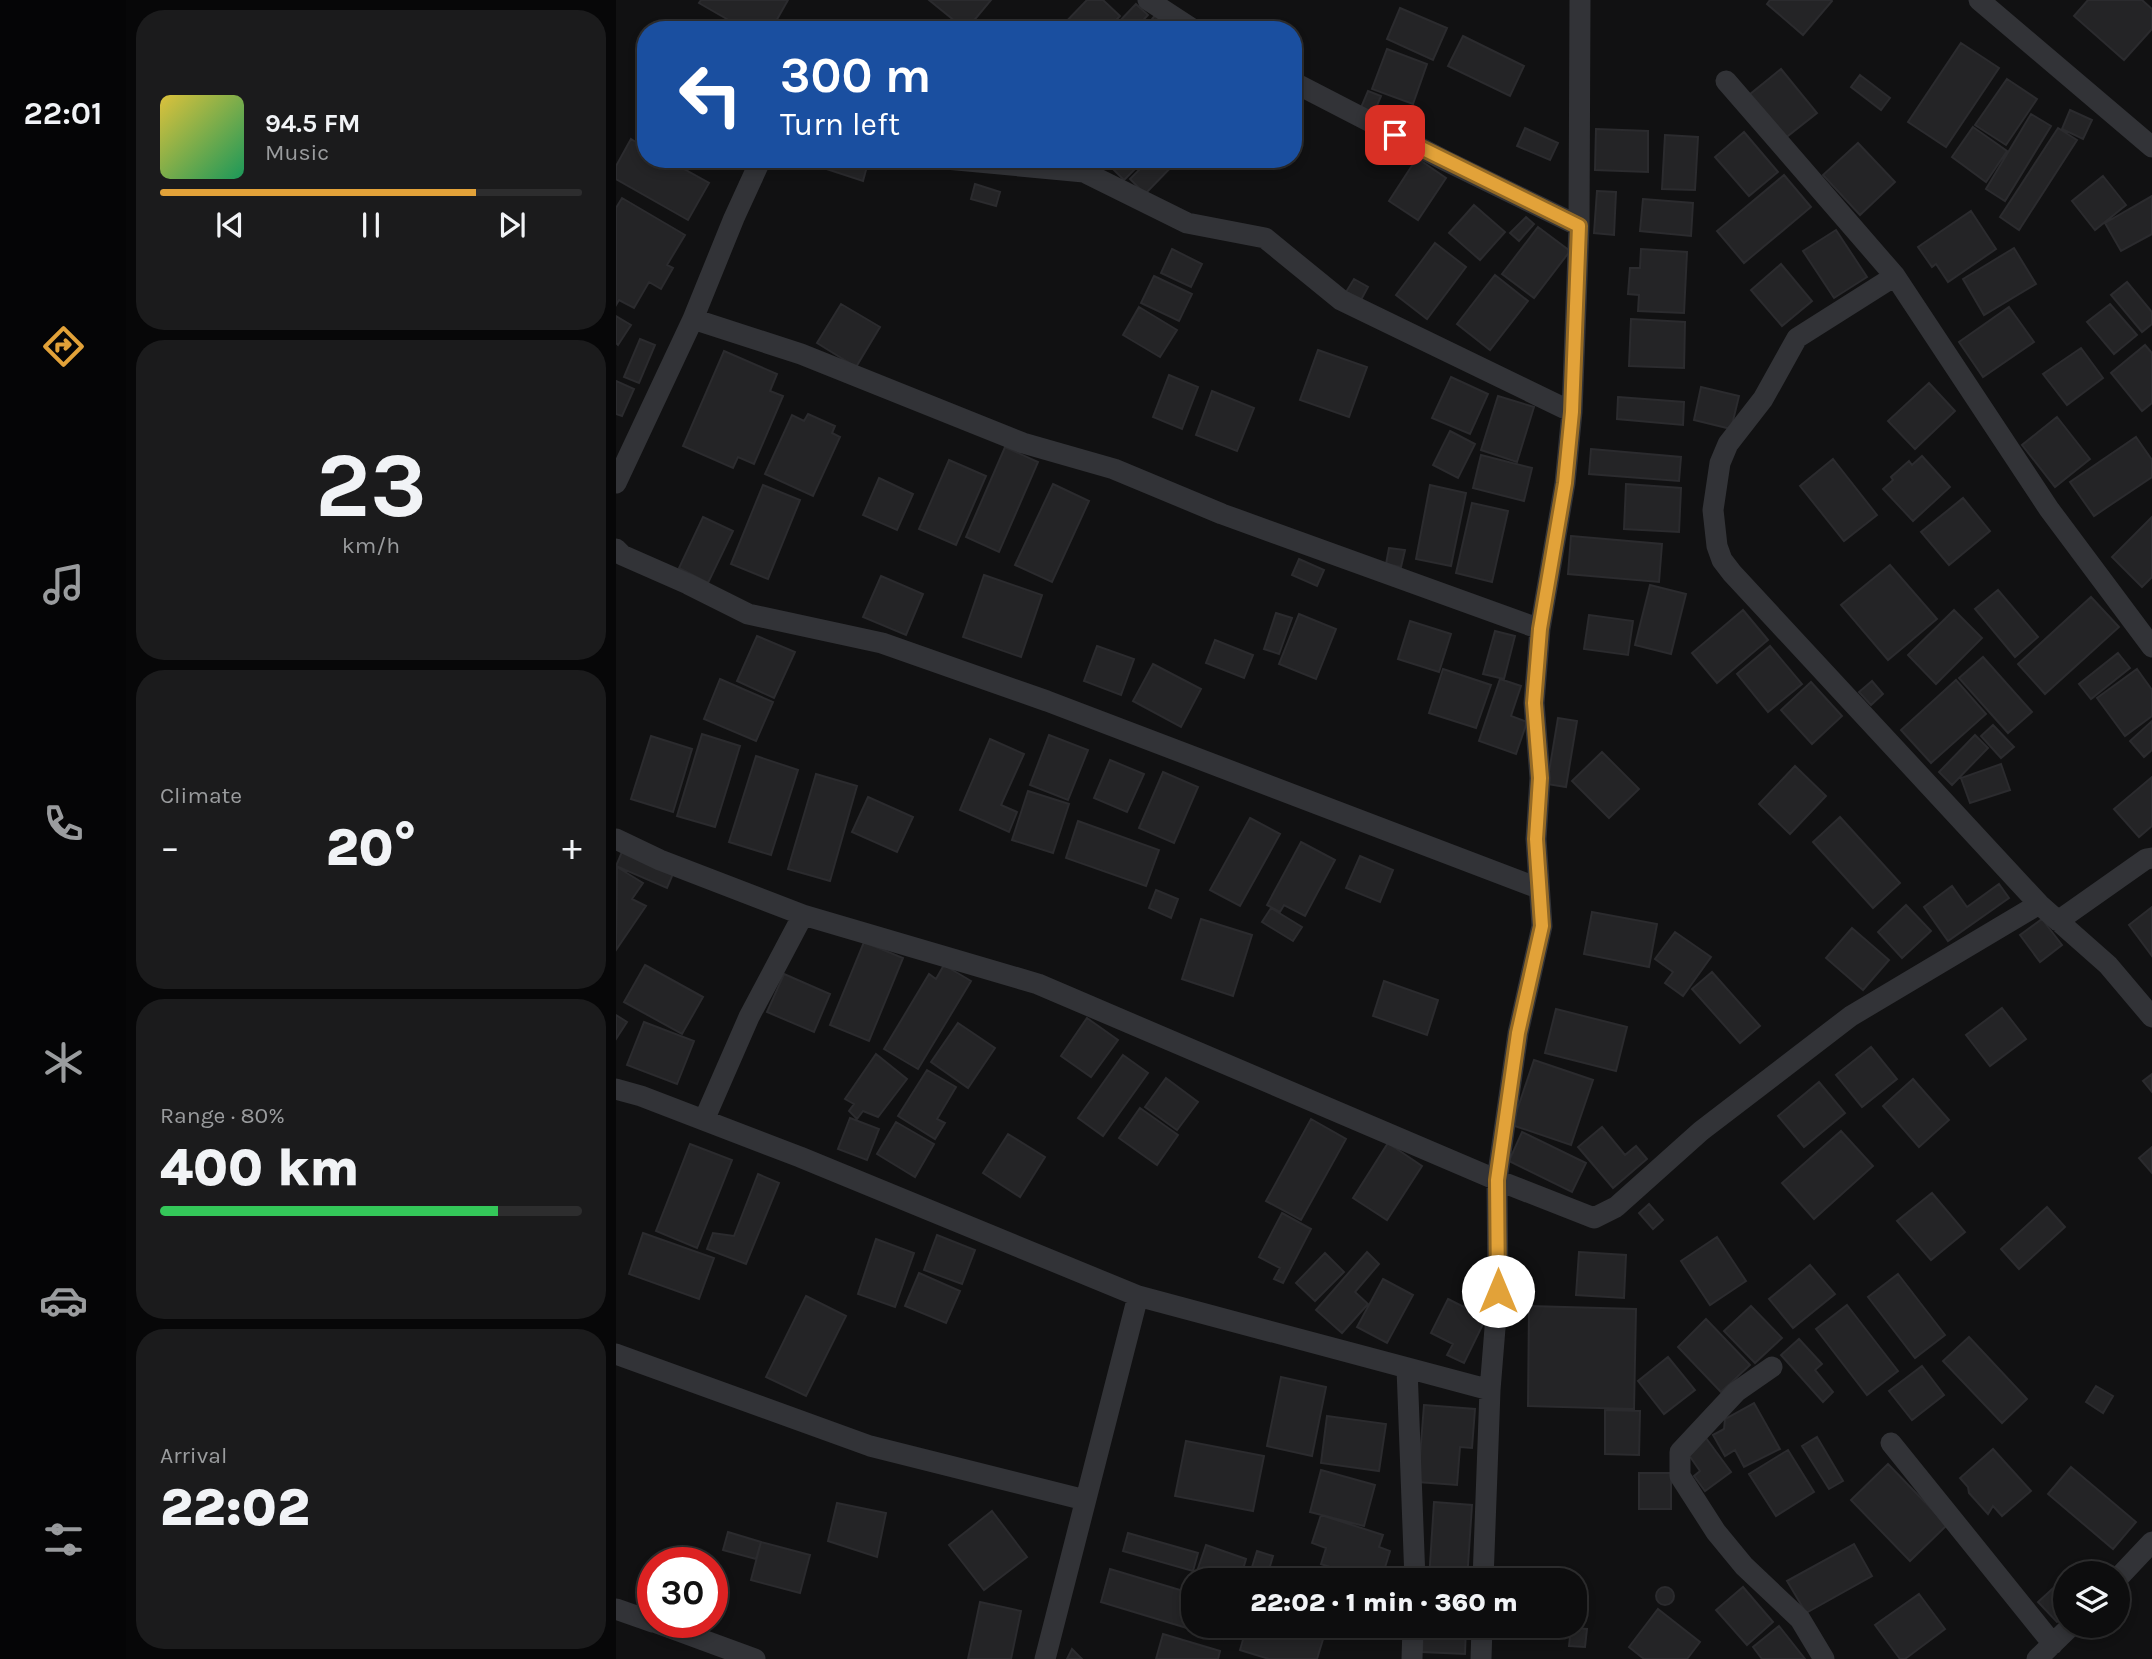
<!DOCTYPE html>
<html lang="en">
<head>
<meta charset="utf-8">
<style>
	:root { --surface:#0d0d0e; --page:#1b1b1c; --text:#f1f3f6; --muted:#9a9c9e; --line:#2d2d2e; --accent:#e2a239 }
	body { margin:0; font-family:Karla,sans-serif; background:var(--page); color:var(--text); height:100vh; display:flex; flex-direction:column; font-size:26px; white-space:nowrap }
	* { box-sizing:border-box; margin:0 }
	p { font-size:23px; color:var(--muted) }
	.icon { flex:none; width:38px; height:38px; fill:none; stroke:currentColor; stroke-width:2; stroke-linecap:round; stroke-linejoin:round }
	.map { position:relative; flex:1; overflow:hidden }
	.drawer { display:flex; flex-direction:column; gap:10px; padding:10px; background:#070708; width:490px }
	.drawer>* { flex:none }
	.guide { position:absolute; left:21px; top:21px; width:665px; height:147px; border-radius:28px; box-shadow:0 4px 10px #0003,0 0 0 2px var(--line); background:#1a4fa0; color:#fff; overflow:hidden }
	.controls { position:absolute; left:1437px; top:1561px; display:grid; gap:14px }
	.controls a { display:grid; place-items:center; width:77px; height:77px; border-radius:50%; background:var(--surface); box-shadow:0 4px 10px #0003,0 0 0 2px var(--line); font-size:35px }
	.speed { position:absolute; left:21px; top:1547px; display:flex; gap:14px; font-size:35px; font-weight:700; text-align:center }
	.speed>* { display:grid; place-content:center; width:91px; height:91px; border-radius:50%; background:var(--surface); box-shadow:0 4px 10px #0003,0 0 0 2px var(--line); line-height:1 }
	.speed .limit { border:10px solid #d22; background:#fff; color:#111 }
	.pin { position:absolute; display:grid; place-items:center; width:60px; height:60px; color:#fff; margin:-30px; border-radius:14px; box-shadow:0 4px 10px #0006 }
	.me { position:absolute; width:77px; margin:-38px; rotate:0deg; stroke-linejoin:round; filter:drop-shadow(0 0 5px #0008) }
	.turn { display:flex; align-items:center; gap:24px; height:147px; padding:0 28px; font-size:32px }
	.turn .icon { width:91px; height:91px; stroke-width:2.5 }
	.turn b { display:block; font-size:49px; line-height:60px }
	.big { font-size:52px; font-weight:800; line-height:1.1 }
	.drawer .card { flex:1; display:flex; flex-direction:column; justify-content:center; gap:10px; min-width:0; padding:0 24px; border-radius:28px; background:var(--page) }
	.drawer .dial { align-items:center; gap:0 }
	.dial b { font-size:91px; line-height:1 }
	.song { display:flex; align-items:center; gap:21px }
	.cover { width:84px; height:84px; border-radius:10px; background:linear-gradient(135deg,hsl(50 70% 55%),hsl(150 70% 35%)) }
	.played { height:7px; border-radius:4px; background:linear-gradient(90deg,var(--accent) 75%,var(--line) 75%) }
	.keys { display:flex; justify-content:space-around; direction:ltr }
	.heat { display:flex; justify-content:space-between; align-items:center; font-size:38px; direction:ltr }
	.charge { height:10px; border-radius:5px; background:linear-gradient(90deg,#34c759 80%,var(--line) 0) }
	.trip { position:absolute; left:565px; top:1568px; width:406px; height:70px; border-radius:28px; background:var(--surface); box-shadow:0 4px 10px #0003,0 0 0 2px var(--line); font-weight:800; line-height:70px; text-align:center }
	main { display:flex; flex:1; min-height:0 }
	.menu { display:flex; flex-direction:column; width:126px; justify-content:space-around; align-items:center; background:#050506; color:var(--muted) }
	.menu .icon { width:49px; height:49px }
	.menu .selected { color:var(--accent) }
	.menu b { font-size:32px; color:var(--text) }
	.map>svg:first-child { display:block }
	.building { fill:#242426; stroke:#2b2b2e; stroke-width:2 }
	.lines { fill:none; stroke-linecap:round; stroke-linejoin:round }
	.street { stroke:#323337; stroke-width:21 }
	.route-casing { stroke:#936925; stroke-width:18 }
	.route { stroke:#e2a239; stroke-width:12 }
</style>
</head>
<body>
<main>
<nav class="menu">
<b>22:01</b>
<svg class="icon selected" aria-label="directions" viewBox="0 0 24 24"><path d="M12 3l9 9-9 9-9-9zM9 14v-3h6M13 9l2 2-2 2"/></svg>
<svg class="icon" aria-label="music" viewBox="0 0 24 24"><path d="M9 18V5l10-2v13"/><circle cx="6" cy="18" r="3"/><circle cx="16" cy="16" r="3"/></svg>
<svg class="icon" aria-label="phone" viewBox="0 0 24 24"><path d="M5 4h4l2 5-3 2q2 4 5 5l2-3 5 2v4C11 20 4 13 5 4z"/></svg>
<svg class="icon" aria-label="climate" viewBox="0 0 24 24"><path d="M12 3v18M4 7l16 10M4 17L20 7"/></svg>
<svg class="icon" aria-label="car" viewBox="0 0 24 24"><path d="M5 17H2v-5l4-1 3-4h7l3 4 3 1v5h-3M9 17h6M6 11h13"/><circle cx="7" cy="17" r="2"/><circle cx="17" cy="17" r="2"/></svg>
<svg class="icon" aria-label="filters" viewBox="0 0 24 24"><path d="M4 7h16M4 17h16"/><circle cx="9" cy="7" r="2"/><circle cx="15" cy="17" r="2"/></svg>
</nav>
<section class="drawer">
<div class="card">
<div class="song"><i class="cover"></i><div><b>94.5 FM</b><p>Music</p></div></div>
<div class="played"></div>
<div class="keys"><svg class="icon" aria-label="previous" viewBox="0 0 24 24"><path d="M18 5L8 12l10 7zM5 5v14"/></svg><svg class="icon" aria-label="pause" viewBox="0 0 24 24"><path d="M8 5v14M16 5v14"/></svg><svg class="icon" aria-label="next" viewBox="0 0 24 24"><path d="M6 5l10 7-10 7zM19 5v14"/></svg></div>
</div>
<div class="card dial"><b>23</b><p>km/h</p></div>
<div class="card"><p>Climate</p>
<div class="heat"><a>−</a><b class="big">20°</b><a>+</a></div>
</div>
<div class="card"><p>Range · 80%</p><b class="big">400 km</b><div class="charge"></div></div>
<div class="card"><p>Arrival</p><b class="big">22:02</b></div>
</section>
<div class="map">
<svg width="1536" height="1659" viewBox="0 0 1536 1659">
	<rect width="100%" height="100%" fill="#111112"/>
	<path class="building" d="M85 0H172L155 30H130L83 3Z
		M313 0H375L350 30Z
		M471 0H487L504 16 491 30H446L444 28Z
		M1154 0H1215L1216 1 1187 35 1151 4Z
		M1472 0H1526L1536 9V29L1508 60 1458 16Z
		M520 4 532 15 518 30H503L499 26Z
		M784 8 831 28 817 60 771 39Z
		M541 13 560 30H527Z
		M847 36 908 66 894 96 832 66Z
		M1345 43 1383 68 1330 147 1292 122Z
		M771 49 811 64 797 104 756 89Z
		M1165 69 1201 113 1168 139 1133 95Z
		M1244 75 1274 98 1265 110 1235 87Z
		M1391 79 1421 99 1390 145 1359 125Z
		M752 91 765 96 757 115 744 110Z
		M1454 110 1476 120 1467 139 1446 129Z
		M1415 114 1435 126 1389 201 1370 189Z
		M1357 127 1391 151 1370 182 1336 157Z
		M909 128 942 143 934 160 901 146Z
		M1442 128 1461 140 1403 230 1384 217Z
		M980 129 1032 131V172L979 170Z
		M1128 132 1162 172 1133 196 1099 157Z
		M1049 135 1082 137 1079 190 1046 189Z
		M15 139 30 148V159H50L93 183 72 220 0 179V166Z
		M1242 143 1279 182 1244 215 1207 175Z
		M801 158 830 178 802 220 773 201Z
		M180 159H253L247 181Z
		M487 159H529L508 180Z
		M534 159H563L529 194 514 179Z
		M1168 175 1195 207 1128 263 1101 231Z
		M1487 176 1510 205 1479 230 1456 201Z
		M359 184 384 192 380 206 355 199Z
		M981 191 1000 192 998 235 978 233Z
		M1536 196V234L1505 251 1489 223Z
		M6 198 69 235 51 265 57 268 45 289 33 282 18 308 3 300 0 305V208Z
		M1027 199 1077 203 1075 236 1024 231Z
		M858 205 889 232 864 260 833 233Z
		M1355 211 1380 249 1332 282 1320 264 1316 267 1302 247Z
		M910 217 918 224 903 241 894 233Z
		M922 227 954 251 918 298 886 274Z
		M1220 230 1251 277 1218 298 1187 251Z
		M819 243 850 267 811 319 780 295Z
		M1398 248 1420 284 1368 315 1347 279Z
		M556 249 586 264 575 287 545 273Z
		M1025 249 1071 252 1068 313 1022 311 1023 295 1012 294 1014 268H1024Z
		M1165 264 1196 301 1166 326 1135 290Z
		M879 275 912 301 874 350 841 324Z
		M538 276 576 294 563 321 525 303Z
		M738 279 752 287 745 300 730 292Z
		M1511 282 1536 312V324L1526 332 1495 295Z
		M225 304 264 327 240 367 201 343Z
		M1494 304 1521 335 1498 354 1471 322Z
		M523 307 561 330 544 357 507 335Z
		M1393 307 1418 342 1367 377 1343 342Z
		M0 316 15 325 2 345 0 343Z
		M1015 319 1069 322 1068 368 1013 366Z
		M24 339 39 345 23 383 8 377Z
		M1529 345 1536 353V403L1526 411 1495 373Z
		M1465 348 1487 378 1451 405 1427 374Z
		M702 350 751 367 733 417 684 400Z
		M108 351 161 374 154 391 167 396 138 464 122 457 117 468 67 446Z
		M553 375 582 387 566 429 537 417Z
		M835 377 872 394 854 434 816 418Z
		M0 381 18 389 6 416 0 414Z
		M1313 383 1339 411 1299 449 1272 421Z
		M1085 387 1123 396 1115 429 1078 420Z
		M596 391 638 408 621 451 580 435Z
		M882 396 918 407 901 462 865 450Z
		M1002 397 1068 402 1067 425 1001 419Z
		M192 414 219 426 216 433 224 437 197 496 149 474 176 415 188 421Z
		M1441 417 1474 459 1439 487 1406 445Z
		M834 431 859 444 842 478 817 465Z
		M1520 437 1536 460V477L1478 516 1454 482Z
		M389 447 422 462 383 552 350 537Z
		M975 449 1065 457 1063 481 973 474Z
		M865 455 916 468 908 501 857 488Z
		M1306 456 1334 487 1297 521 1267 489 1277 480 1275 477 1293 461 1296 465Z
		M1217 459 1261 515 1228 541 1184 486Z
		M333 460 370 476 340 545 303 529Z
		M263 478 297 494 281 530 247 515Z
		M437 484 473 501 436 582 399 565Z
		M1010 484 1065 488 1063 532 1008 529Z
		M147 485 184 500 152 579 115 564Z
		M814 485 850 493 835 566 800 559Z
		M1347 498 1374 531 1333 565 1305 532Z
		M856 503 892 511 876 582 840 573Z
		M87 517 117 531 92 583 63 568Z
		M1536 517V577L1526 587 1496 557Z
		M955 536 1046 544 1043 582 952 574Z
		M773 548 789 550 785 567 770 564Z
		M683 559 708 570 701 586 676 575Z
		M1274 565 1321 619 1272 660 1225 605Z
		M368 575 426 595 405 657 347 637Z
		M265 576 307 594 290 635 247 617Z
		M1034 585 1070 594 1055 654 1019 645Z
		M1382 590 1422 637 1399 657 1359 609Z
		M1475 597 1503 627 1429 694 1402 664Z
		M1127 610 1152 640 1101 683 1076 653Z
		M1338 610 1366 638 1320 684 1292 655Z
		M660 613 676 618 663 654 648 649Z
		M683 614 720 629 700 679 663 664Z
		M973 615 1017 621 1012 655 968 649Z
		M794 621 835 634 823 672 782 659Z
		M879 631 899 636 888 679 867 674Z
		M141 636 179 652 158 698 121 681Z
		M599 640 637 655 628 678 590 663Z
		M481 646 518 659 505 695 468 681Z
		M1154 646 1186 684 1152 712 1121 674Z
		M1502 653 1514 668 1475 699 1463 684Z
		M1367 657 1416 712 1392 733 1343 678Z
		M537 664 585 689 565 727 517 701Z
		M827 669 875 685 860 728 813 713Z
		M1521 669 1536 690V716L1509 736 1481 698Z
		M104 679 157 702 140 741 88 719Z
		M884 679 905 686 895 716 911 722 900 754 863 741Z
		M1340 680 1370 714 1315 763 1285 730Z
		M1256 681 1267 694 1255 705 1243 692Z
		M1195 682 1226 716 1196 744 1165 710Z
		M942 718 961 721 950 787 931 784Z
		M1536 721V750L1528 757 1514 741Z
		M1377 725 1398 747 1385 758 1365 736Z
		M86 734 124 746 99 827 61 816Z
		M433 735 472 750 452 800 414 785Z
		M1359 735 1372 748 1336 785 1323 772Z
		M35 736 76 749 57 812 15 799Z
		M374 739 408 754 385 805 401 812 393 832 344 810Z
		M986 752 1023 789 993 818 956 781Z
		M140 756 182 770 155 855 113 842Z
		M494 760 528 774 511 812 478 798Z
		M1385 764 1394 790 1354 803 1345 778Z
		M1179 766 1210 796 1174 834 1143 804Z
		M547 772 582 787 558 843 523 828Z
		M200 774 241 786 214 881 172 869Z
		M1536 777V826L1523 837 1498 809Z
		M412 791 453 804 437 853 396 840Z
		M252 797 297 817 281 852 236 832Z
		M1224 817 1284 883 1257 908 1197 842Z
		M634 818 664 834 624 906 594 890Z
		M462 821 543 850 530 886 450 858Z
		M685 842 719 860 689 916 668 905 664 912 651 905Z
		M8 847 59 869 51 888 0 866Z
		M744 856 777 870 764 902 730 888Z
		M1 867 27 883 16 899 30 906 0 950Z
		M1383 884 1393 898 1332 941 1308 907 1336 886 1351 907Z
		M540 890 562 899 555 918 533 908Z
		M1290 905 1315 931 1286 958 1262 932Z
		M1536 907V956L1513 925Z
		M655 908 686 927 677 941 646 922Z
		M976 912 1041 924 1033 967 968 954Z
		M585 919 636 935 617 996 566 979Z
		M1426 919 1446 945 1424 962 1404 935Z
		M1236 928 1273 960 1247 990 1210 958Z
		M1059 932 1095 957 1067 996 1049 983 1057 972 1039 959Z
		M248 942 287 958 253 1041 214 1025Z
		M29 965 87 997 66 1034 8 1002Z
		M328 965 355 981 302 1069 268 1049 313 974 320 979Z
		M1096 972 1144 1026 1124 1043 1076 989Z
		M168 974 214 994 198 1032 151 1012Z
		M768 981 822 1000 811 1035 757 1016Z
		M1386 1008 1410 1039 1374 1066 1350 1035Z
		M940 1009 1011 1027 1000 1071 929 1053Z
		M0 1015 11 1022 0 1039Z
		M471 1018 502 1040 475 1077 445 1056Z
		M28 1022 78 1041 61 1084 11 1065Z
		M342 1023 379 1048 352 1088 315 1062Z
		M1255 1047 1281 1079 1246 1107 1220 1075Z
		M260 1054 291 1079 262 1117 247 1111 241 1119 233 1111 238 1104 229 1099Z
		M507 1055 532 1073 487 1136 462 1118Z
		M918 1060 977 1080 955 1145 896 1125Z
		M311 1070 340 1087 321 1119 329 1123 319 1139 282 1116Z
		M1536 1074V1092L1527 1081Z
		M550 1078 582 1102 561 1130 529 1107Z
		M1297 1079 1333 1120 1303 1147 1267 1106Z
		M1203 1082 1229 1113 1188 1147 1162 1116Z
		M524 1108 562 1135 541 1165 503 1138Z
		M234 1118 263 1129 251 1160 222 1149Z
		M695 1119 730 1139 685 1220 650 1201Z
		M280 1122 318 1144 299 1177 261 1154Z
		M986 1127 1009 1155 1020 1146 1031 1159 997 1188 962 1147Z
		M1225 1131 1257 1166 1198 1219 1166 1183Z
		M906 1132 970 1163 956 1192 893 1161Z
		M392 1134 429 1157 404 1197 367 1173Z
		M772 1143 806 1166 771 1220 737 1198Z
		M74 1144 116 1160 81 1248 40 1231Z
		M1536 1147V1173L1523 1158Z
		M142 1174 163 1183 130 1264 91 1249 97 1233 118 1236Z
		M1316 1193 1349 1232 1315 1260 1281 1221Z
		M1033 1204 1047 1220 1037 1229 1023 1213Z
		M1431 1207 1449 1227 1403 1269 1385 1249Z
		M666 1213 695 1229 667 1283 658 1279 664 1268 643 1257Z
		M27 1233 98 1258 83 1299 13 1274Z
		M321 1235 359 1250 346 1284 308 1270Z
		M1101 1237 1130 1281 1094 1305 1065 1261Z
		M260 1239 298 1253 279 1307 242 1294Z
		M751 1252 763 1264 739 1292 752 1304 726 1333 700 1310Z
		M963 1252 1010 1255 1008 1298 960 1295Z
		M709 1253 728 1272 699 1301 680 1283Z
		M1194 1265 1219 1294 1177 1328 1153 1299Z
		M303 1273 344 1291 330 1323 289 1306Z
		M1282 1274 1329 1335 1299 1358 1252 1297Z
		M767 1279 797 1295 771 1343 741 1327Z
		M190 1296 230 1316 190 1396 150 1377Z
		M832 1299 870 1318 848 1363 831 1355 837 1344 815 1333Z
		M1231 1305 1282 1371 1251 1395 1200 1329Z
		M913 1306 1020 1309 1018 1409 912 1406Z
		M1135 1306 1166 1338 1139 1363 1108 1331Z
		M1090 1319 1134 1365 1105 1392 1062 1347Z
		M1353 1337 1411 1399 1386 1423 1327 1361Z
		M1183 1339 1206 1364 1199 1370 1217 1392 1207 1402 1165 1355Z
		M1052 1357 1079 1390 1048 1414 1022 1381Z
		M1306 1366 1328 1395 1296 1420 1273 1391Z
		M665 1377 710 1387 696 1456 651 1446Z
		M1480 1386 1497 1396 1487 1413 1470 1402Z
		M1138 1403 1164 1449 1128 1467 1119 1450 1109 1456 1097 1435 1108 1429 1109 1419Z
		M808 1405 859 1409 856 1448 844 1447 841 1485 802 1482Z
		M989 1410 1024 1411 1023 1455 989 1454Z
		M711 1416 770 1424 763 1471 705 1463Z
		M1087 1434 1115 1472 1089 1491 1078 1476 1084 1471 1068 1448Z
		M1201 1437 1227 1481 1213 1489 1186 1446Z
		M570 1441 648 1456 637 1511 559 1496Z
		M1377 1449 1415 1491 1386 1516 1377 1506 1372 1514 1353 1493 1352 1487 1344 1478Z
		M1172 1450 1198 1492 1160 1516 1133 1474Z
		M1272 1464 1331 1525 1294 1561 1235 1500Z
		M1455 1467 1520 1522 1497 1549 1432 1494Z
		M705 1470 759 1485 748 1526 694 1512Z
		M1023 1473H1055V1509H1023Z
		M818 1502 856 1505 851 1580H813Z
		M221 1503 270 1513 261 1557 212 1541Z
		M376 1511 411 1557 368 1590 333 1545Z
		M705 1515 767 1535 763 1547 774 1551 767 1574 756 1570 750 1579 705 1564 710 1548 696 1543Z
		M112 1532 145 1542 140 1559 107 1550Z
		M512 1533 582 1553 577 1571 507 1551Z
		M145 1542 194 1555 184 1593 135 1580Z
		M1238 1544 1256 1576 1190 1613 1171 1581Z
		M590 1545 630 1559 624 1580H578Z
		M641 1551 657 1556 650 1580H632Z
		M494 1569 574 1593 578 1582V1626H611L607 1639 485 1602Z
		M717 1575 734 1580H715Z
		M1444 1582 1449 1587V1616L1441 1622 1422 1602Z
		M1127 1587 1157 1622 1131 1645 1100 1610Z
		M1040 1596a9 9 0 1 1 18 0a9 9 0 1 1-18 0Z
		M1303 1594 1329 1629 1289 1659H1284L1259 1625Z
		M364 1602 405 1611 395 1659H352Z
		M1042 1609 1084 1642 1071 1659H1028L1013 1647Z
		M631 1626H676L708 1636 701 1659H653L624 1650Z
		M728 1626H759L756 1634Z
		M807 1626H850L849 1654 806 1652Z
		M1163 1626 1189 1659H1146L1137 1647Z
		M955 1628 971 1629 969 1647 953 1646Z
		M547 1634 604 1651 602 1659H540Z
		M456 1649 466 1659H451Z"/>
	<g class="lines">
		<path class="street" d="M532 0 578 30
			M1363 0 1536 147
			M1110 81 1279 276 1433 509 1536 647
			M677 82 828 160 963 226 956 412 949 483 924 629 918 703 924 778 920 839 926 926 902 1033 881 1180 882 1291 874 1390 867 1580
			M330 159 468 172 571 223 649 238 725 300 956 412
			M963 226 964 0
			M1279 276 1181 338 1147 399 1112 444 1104 463 1097 510 1101 546 1106 560 1116 573 1423 904 1492 965 1536 1017
			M77 319 185 354 407 443 498 469 606 514 924 629
			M0 483 77 319 118 218 145 159
			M0 549 6 555 72 584 132 614 266 643 431 701 922 888
			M0 839 44 860 187 915 422 984 881 1180 978 1218 1000 1207 1085 1131 1235 1016 1423 904
			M1442 921 1530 859 1536 858
			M0 1089 25 1096 184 1157 522 1296 874 1390
			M88 1120 133 1017 187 915
			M0 1354 254 1446 469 1500
			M1156 1367 1120 1392 1064 1452V1476L1100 1532 1128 1566 1184 1619 1208 1659
			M791 1368 799 1580
			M1275 1443 1437 1644
			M1502 1578 1536 1542
			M0 1609 37 1622
			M38 1622 139 1659
			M429 1659 522 1296
			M796 1659 797 1626
			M865 1659 866 1626
			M1421 1659 1455 1626"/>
	</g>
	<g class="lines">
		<defs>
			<path id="route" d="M779 135 963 226 956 412 949 483 924 629 918 703 924 778 920 839 926 926 902 1033 881 1180 882 1291"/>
		</defs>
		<use href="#route" class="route-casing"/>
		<use href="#route" class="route"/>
	</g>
</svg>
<div class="controls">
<a><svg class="icon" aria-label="layers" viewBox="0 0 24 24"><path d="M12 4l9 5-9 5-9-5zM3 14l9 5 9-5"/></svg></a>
</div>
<div class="speed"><div class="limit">30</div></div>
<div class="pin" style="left:779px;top:135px;background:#d93025"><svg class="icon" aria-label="arrive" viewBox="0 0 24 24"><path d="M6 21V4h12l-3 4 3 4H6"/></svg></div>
<svg class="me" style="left:882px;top:1291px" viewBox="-20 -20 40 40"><circle r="19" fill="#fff"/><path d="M0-13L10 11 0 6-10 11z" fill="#e2a239"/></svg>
<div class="trip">22:02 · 1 min · 360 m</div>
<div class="guide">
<div class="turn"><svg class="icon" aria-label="left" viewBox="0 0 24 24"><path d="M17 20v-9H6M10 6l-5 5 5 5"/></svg><div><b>300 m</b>Turn left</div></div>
</div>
</div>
</main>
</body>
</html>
